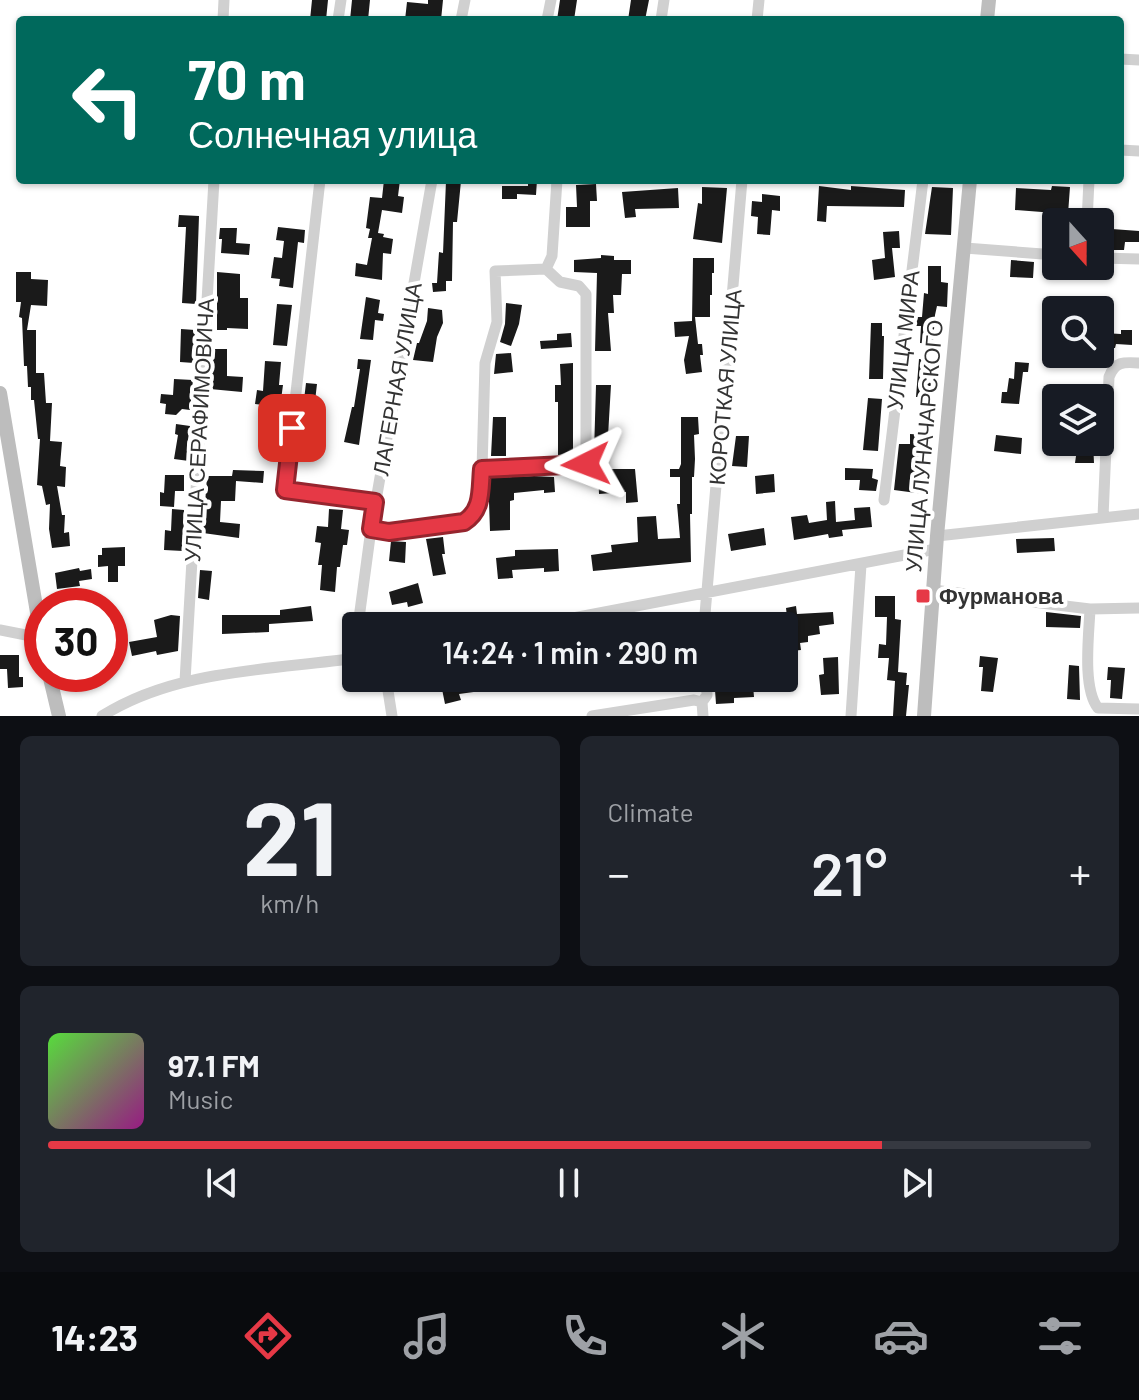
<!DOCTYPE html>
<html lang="en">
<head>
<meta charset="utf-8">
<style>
	:root { --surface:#171b24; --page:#20242c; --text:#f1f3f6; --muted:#9ea1a6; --line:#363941; --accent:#e63946 }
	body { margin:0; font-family:Barlow,sans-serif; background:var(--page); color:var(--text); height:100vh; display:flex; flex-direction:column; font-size:30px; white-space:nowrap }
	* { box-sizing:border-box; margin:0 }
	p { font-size:26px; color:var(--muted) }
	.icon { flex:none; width:44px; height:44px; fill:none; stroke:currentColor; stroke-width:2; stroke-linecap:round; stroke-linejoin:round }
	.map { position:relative; height:716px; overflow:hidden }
	.drawer { display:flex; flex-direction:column; gap:20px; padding:20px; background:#0d0f14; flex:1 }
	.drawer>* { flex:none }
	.banner { position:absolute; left:16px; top:16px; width:1108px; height:168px; border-radius:8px; box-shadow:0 2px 6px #0004; background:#00695c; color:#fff; overflow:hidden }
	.needle { width:52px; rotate:159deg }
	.fabs { position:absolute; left:1042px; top:208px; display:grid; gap:16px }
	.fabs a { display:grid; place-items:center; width:72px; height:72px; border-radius:8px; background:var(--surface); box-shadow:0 2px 6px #0004; font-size:40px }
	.speed { position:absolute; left:24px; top:588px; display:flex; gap:16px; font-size:40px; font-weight:700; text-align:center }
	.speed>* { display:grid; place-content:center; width:104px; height:104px; border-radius:50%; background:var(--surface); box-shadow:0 2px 6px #0004; line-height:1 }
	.speed .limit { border:12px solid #d22; background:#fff; color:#111 }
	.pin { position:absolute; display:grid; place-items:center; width:68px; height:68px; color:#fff; margin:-34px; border-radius:16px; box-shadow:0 4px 12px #0006 }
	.me { position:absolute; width:88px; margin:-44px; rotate:267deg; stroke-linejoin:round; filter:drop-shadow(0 0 6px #0008) }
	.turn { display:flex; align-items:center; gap:28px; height:168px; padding:0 40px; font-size:36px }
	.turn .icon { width:104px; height:104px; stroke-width:2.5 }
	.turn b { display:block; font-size:56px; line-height:68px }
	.big { font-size:60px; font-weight:600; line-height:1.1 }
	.drawer .widget { flex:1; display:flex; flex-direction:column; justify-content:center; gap:12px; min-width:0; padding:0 28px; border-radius:12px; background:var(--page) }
	.drawer .dial { align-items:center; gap:0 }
	.dial b { font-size:104px; line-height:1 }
	.song { display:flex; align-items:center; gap:24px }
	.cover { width:96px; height:96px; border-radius:12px; background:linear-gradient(135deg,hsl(110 70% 55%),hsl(310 70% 35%)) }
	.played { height:8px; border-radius:4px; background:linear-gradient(90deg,var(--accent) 80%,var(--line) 80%) }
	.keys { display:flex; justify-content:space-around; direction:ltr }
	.heat { display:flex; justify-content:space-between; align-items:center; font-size:44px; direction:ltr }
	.drawer .tiles { flex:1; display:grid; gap:20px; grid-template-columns:1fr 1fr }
	.widget:last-child { grid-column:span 2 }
	.trip { position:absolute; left:342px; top:612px; width:456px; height:80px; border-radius:8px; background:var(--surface); box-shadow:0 2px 6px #0004; font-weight:600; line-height:80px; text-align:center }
	.tabs { display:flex; height:128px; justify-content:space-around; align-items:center; background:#090b0e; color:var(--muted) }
	.tabs .icon { width:56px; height:56px }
	.tabs .on { color:var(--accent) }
	.tabs b { font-size:36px; color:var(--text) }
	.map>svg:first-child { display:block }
	.building { fill:#1a1a1a }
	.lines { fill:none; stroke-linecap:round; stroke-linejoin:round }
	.street { stroke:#d0d0d0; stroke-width:11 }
	.secondary { stroke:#bdbdbd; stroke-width:14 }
	.route-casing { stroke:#96252e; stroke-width:20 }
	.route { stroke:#e63946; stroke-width:14 }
	.poi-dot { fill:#e63946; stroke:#fff; stroke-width:3 }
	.labels { text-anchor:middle; stroke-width:8; stroke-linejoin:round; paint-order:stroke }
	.street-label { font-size:22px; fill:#333; stroke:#fff }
	.poi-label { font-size:22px; font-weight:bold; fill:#333; stroke:#fff; text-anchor:start }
</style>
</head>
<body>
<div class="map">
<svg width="1139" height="716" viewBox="0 0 1139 716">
	<rect width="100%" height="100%" fill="#fff"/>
	<path class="building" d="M312 0H328L326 20H310Z
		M352 0H370L368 20H350Z
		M428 0H443L441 20H405L407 2 428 4Z
		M560 0H577L574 20H557Z
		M631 0H649L645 20H628Z
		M384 180H400L398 196 404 197 402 213 382 210 378 233 384 234 383 237 393 239 391 254 383 253 382 280 355 276 356 263 367 265 372 238H368L370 229 366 228 370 197 382 198Z
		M528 180H537L536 195 517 194V199H502V186H528Z
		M446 181H461L457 222H453L452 281H446V291L433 292 432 283H437L439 252 443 253Z
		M596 184 597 201H590V227H566V207H577L576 185Z
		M819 186 851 190V186L905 190 904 207 827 206 826 222 817 221Z
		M1052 186 1070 187 1068 214 1015 210 1016 188 1051 190Z
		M702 187 727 188 722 243 693 239 698 203 702 204Z
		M932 187 953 188 951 235 925 234Z
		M678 188 679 208 635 209 636 217 625 218 622 192Z
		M762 194 780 196V211L772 210 770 235 757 234 758 217 751 216 752 201 762 202Z
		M179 215 199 216 196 304 182 303 186 227H178Z
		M278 227 305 230 304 243 298 242 293 288 279 286 280 279 271 278 274 257 282 258 284 241 276 240Z
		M220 228H237L236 243 250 244 249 255 221 253 222 239H219Z
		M1112 229 1139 231V242H1125L1124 250H1111Z
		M899 231 900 248H892L895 277 874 280 872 260 885 258 883 232Z
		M601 255 614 256V260H631V274H622L621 295H613L614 313H608L611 351H595L597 273 574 272V260L601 258Z
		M693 258H714V273H712V295H710V317H695L698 344H702L703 355H700L702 372 686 374 684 360 689 336 675 337 674 322 692 321Z
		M1011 260 1034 262 1033 278 1010 277Z
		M928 266H941V282L948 283 947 307 937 306 935 315 933 344 920 343 921 326H914L915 317H922L924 293 928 294Z
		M16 272H31V279L48 280 47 306 31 305 27 330H36V373H44L46 403H52L50 441 62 442 60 466 66 467 65 487 57 486 62 515H65L64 533 69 532 70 546 52 548 49 529 50 504 46 505 42 486 37 485 40 439H38L34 400H31V387H28L27 366H24L22 318 19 317 21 302H16Z
		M217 272 240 274V298H248V329L227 328V330H217Z
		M366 297 380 300 378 313 384 314 383 321 375 320 373 340 360 339Z
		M506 303 522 305 519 324 511 346 500 342 505 324Z
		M277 304 292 305 287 346 273 345Z
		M428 308 442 310 443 323 437 337 433 362 413 360 417 343H419L427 321Z
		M871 323H882V336H884L883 379H869Z
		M181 329 195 330 194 363 180 362Z
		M1121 330H1132V345L1116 344 1115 348H1102L1103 333 1121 334Z
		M571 333 572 347 541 349 540 341 557 340V334Z
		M213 349H227V376L243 377 242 392 210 389Z
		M511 353 513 372 494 374 496 354Z
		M1055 354H1103L1102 364 1054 363Z
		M358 359 371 360 359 445 344 442 352 407H354L360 369H357Z
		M919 359 932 360 930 397H916Z
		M265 361 281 362 279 385H283L280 407 255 404 257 390 263 391Z
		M1015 362 1029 363 1028 372H1023L1019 404 1001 403 1002 392H1007L1009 378 1014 379Z
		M573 363V454L558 455V402H555V385H561L560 364Z
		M174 379 193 380 190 410 182 409 176 415 165 414 166 404 160 403 161 394 173 395Z
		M306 383 317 384 315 401 321 402 319 420 302 417Z
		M596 385H611L607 453H594Z
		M868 398 882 399 878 451 863 450Z
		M493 417H506V456H491Z
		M681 417H698L699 434 694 435 695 459 694 477H692V514H690L691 562 593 571 591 555 612 552 611 545 638 542 637 517 656 516 658 539 680 538 677 504H680V477H670V469H679L681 464Z
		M176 424 190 426 187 446 190 447 189 461 174 459 178 435 175 434Z
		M910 434 927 435 928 466H925L924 494 894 490 899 444H910Z
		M996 435 1022 438 1021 454 994 451Z
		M736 436H749L747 467 732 466Z
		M1078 442H1093L1094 463H1075Z
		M845 468 873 469 872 478 878 480 876 491 859 490 860 480H845Z
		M614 469H635L638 502 626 503V492L599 494 598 470Z
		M233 470 264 471 263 483 236 481 235 501H221L220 522 240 524 239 538 203 533 207 476H232Z
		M774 474 775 492 756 494 755 476Z
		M165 475H184V491H175L174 507 160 506V492L164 493Z
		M534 476 554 477 555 492 544 493V490L514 493V500L510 501V530L490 531 489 502H487L490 478Z
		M835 501 836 522 855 520 854 508 870 507 872 527 842 530 843 536 829 538 828 534 794 540 791 517 807 515 809 523 827 520 826 502Z
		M172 509 184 510 183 551 164 550 165 530 171 531Z
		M329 509 343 510 341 529 349 530 347 545H343L340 567H337L335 592 320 590 322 565H318L321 543 315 542 317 526 328 527Z
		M764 528 766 545 731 551 728 534Z
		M443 537 445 554H442L446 574 433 576 426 539Z
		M1054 538 1055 551 1017 553 1016 539Z
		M391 541 406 542 405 563 389 561Z
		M125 547V566H118V582H108V566L98 567V555H102V548Z
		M558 549 559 571 544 572V568L512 570 513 578 498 579 496 558 515 556V550Z
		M79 568 80 571 91 569 92 579 79 581 80 586 57 589 55 573Z
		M200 570 212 571 209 600 198 598Z
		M418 583 423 603 408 607 407 602 392 605 389 592Z
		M875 596H895V619L901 620 898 672 907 673 906 685H909L906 716H893L895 681 887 680 889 658H878L879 644 886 645 887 617H875Z
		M311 606 313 621 269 624V632L222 634V615H280V610Z
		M796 606 797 614 833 612 834 624 819 626 820 634 808 636V642L800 643 801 650 791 651 789 630 784 631V626H764V622L787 617 786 608Z
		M1046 612 1081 616 1080 628 1046 627Z
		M171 615 180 616 178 651 157 655 156 651 132 656 129 642 157 637 154 620Z
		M0 655H19V677H23V687L8 688 7 669H0Z
		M980 656 998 658 993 692 981 691 983 667H979Z
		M838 657 839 694 821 695 819 675 824 674 823 658Z
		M1069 665 1079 666 1080 700 1067 699Z
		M1108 667 1125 668 1122 699 1110 698 1111 680H1107Z
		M463 678H490V681L516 678 518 686 459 694 461 700 445 704 442 689 464 684Z
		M743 685H753L754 697 734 698V703L716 704 715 690 743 688Z"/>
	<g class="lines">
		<path class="street" d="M223 20 224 0
			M338 20 341 0
			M461 20 465 0
			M547 20 551 0
			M661 20 664 0
			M757 20 759 0
			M1120 59 1139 60
			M1120 150 1139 151
			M320 180 285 490 375 502
			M1087 222 1089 180
			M965 248 1056 255
			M1100 258 1139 259
			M482 469 586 464V294L579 286 560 282 546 269
			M884 500 923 180
			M1103 517 1109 377C1115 361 1124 362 1139 363
			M371 529 389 532 464 522 474 516 478 506 482 469 485 363 497 322 495 271 546 269 552 256 557 180
			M937 536 1139 514
			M933 590 1090 609 1139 608
			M1090 609C1089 634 1082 688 1098 708L1139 709
			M358 626 371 529 432 180
			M531 626 936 549
			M704 626 742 180
			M0 630 41 638
			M386 678 392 716
			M185 681 214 180
			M702 702 707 695 706 678
			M102 716C176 669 272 670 356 658
			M592 716 694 700 702 702 703 716
			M851 716 861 565"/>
		<path class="secondary" d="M987 20 989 0
			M0 393 42 642
			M49 674 59 716
			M924 716 937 536 970 180"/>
	</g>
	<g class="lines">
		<defs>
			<path id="route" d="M292 428 285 490 375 502 371 529 389 532 464 522C483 510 480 490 482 469L586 464"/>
		</defs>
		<use href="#route" class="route-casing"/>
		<use href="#route" class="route"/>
	</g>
	<rect class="poi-dot" x="915" y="588" width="16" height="16" rx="4"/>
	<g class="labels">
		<g class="street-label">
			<text transform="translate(903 340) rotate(-83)" y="8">УЛИЦА МИРА</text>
			<text transform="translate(397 379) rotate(-80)" y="8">ЛАГЕРНАЯ УЛИЦА</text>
			<text transform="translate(725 387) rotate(-85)" y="8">КОРОТКАЯ УЛИЦА</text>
			<text transform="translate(199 430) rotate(-87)" y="8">УЛИЦА СЕРАФИМОВИЧА</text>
			<text transform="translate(924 446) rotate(-85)" y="8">УЛИЦА ЛУНАЧАРСКОГО</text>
		</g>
		<g class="poi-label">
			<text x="939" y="604">Фурманова</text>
		</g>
	</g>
</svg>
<div class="fabs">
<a><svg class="needle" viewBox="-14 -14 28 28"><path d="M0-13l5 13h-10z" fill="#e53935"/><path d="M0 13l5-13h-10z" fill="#9ea1a6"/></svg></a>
<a><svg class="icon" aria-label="search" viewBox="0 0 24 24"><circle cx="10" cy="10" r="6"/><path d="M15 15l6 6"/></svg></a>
<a><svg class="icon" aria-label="layers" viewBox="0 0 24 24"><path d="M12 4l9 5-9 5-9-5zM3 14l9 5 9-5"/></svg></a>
</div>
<div class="speed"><div class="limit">30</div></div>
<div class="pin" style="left:292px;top:428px;background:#d93025"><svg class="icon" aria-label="arrive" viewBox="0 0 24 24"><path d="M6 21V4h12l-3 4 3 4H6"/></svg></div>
<svg class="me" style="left:586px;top:464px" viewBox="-20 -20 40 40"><path d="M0-17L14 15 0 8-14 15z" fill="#e63946" stroke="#fff" stroke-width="4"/></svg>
<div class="trip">14:24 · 1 min · 290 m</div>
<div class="banner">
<div class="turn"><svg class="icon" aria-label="left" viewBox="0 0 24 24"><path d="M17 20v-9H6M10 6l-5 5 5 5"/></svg><div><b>70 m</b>Солнечная улица</div></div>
</div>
</div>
<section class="drawer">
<div class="tiles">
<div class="widget dial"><b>21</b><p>km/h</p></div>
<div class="widget"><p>Climate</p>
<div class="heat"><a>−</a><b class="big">21°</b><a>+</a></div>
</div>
<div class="widget">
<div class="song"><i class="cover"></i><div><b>97.1 FM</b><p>Music</p></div></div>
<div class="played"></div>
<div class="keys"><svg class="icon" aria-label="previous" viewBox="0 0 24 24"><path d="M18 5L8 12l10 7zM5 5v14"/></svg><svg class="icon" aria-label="pause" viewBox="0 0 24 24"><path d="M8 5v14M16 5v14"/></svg><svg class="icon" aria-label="next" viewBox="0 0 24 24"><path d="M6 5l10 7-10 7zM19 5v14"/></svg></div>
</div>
</div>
</section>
<nav class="tabs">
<b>14:23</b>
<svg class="icon on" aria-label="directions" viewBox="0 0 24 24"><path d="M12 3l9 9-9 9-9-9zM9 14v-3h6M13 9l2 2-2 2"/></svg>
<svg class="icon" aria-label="music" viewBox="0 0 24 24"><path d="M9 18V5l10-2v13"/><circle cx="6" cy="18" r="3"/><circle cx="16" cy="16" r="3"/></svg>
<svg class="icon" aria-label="phone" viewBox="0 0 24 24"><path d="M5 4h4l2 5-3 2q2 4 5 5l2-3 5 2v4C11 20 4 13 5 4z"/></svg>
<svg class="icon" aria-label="climate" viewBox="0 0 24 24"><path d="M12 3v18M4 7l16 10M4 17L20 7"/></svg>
<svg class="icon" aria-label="car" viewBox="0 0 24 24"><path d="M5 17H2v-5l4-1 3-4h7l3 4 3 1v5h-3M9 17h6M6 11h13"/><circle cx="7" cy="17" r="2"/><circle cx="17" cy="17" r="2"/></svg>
<svg class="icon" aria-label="filters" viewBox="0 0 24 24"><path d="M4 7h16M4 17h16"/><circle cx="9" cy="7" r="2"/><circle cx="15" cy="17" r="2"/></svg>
</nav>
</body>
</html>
